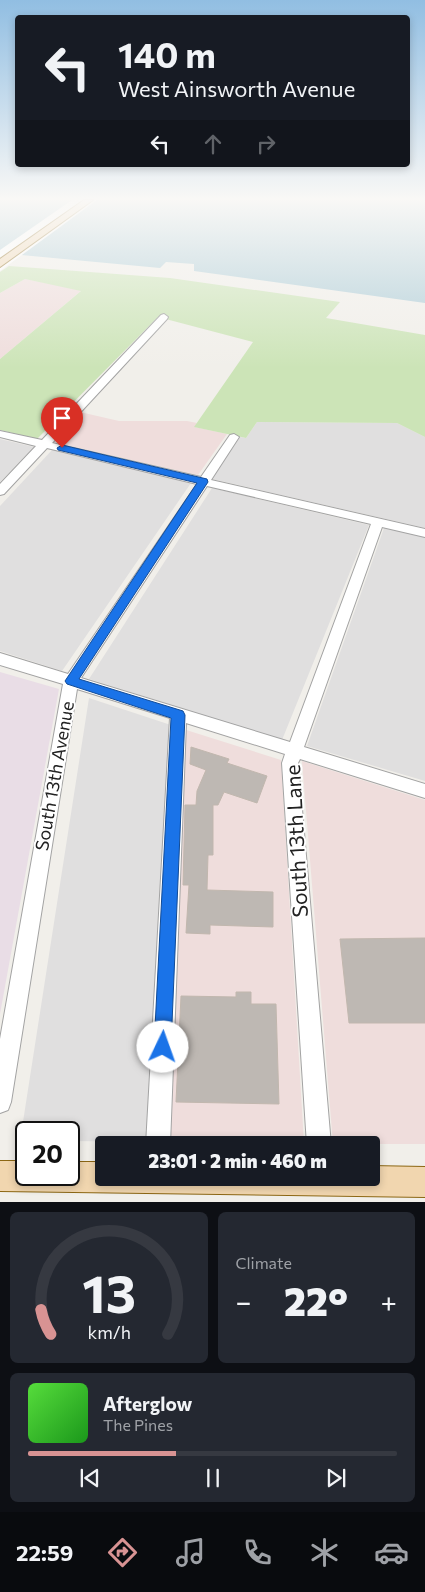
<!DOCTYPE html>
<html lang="en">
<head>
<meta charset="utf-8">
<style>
	:root { --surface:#171b24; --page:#242831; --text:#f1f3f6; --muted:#9ea1a6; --line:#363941; --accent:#d89393 }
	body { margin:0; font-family:Commissioner,sans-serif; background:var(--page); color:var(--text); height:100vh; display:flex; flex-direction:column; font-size:19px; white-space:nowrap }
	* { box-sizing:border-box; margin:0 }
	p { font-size:16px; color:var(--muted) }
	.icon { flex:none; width:28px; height:28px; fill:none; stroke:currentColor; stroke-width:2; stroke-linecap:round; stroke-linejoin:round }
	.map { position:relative; height:1202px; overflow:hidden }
	.drawer { display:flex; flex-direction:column; gap:10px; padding:10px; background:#0d0f14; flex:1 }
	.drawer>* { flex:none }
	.top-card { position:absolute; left:15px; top:15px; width:395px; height:152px; border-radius:5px; box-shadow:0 2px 8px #0003; background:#171b24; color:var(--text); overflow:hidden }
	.speed { position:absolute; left:15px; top:1121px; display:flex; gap:10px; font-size:25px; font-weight:700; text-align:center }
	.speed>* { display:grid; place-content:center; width:65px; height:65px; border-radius:50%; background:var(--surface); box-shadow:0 2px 8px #0003; line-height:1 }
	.speed .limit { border:2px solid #111; border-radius:8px; background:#fff; color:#111 }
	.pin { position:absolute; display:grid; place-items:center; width:42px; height:42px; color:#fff; margin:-51px -21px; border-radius:50% 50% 50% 0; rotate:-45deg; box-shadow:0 0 5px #0007 }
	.pin .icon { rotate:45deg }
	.me { position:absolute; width:55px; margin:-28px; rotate:3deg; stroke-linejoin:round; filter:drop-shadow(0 0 4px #0008) }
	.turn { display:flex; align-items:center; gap:18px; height:105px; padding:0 20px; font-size:22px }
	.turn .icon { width:65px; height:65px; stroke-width:2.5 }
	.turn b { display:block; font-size:35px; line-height:42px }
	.lanes { display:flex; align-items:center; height:48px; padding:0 20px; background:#0003; justify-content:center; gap:25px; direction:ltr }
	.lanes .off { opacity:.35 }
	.big { font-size:38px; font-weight:800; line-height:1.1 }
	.drawer .widget { flex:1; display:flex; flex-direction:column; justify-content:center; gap:8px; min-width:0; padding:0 18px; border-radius:8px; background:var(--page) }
	.drawer .dial { align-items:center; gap:0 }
	.dial svg { height:130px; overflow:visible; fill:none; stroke:var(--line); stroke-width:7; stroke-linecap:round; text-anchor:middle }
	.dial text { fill:var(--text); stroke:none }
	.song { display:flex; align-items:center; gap:15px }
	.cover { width:60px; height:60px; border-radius:8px; background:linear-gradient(135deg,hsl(110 70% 55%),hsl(120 70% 35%)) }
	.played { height:5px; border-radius:2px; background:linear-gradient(90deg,var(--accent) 40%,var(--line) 40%) }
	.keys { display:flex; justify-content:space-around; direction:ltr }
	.heat { display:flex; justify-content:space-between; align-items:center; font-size:28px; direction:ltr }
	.drawer .tiles { flex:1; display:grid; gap:10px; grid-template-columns:1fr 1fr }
	.widget:last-child { grid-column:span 2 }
	.trip { position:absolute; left:95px; top:1136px; width:285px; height:50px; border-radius:5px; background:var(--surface); box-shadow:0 2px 8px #0003; font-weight:800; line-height:50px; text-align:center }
	.tabs { display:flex; height:80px; justify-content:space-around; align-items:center; background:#090b0e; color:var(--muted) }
	.tabs .icon { width:35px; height:35px }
	.tabs .on { color:var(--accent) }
	.tabs b { font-size:22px; color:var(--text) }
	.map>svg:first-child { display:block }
	.residential { fill:#e0dfdf }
	.commercial { fill:#efdddc }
	.industrial { fill:#e9dde6 }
	.grass { fill:#cce4b7 }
	.water { fill:#b0ced8 }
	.pier { fill:#fff }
	.building { fill:#beb8b3; stroke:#c1b7ae }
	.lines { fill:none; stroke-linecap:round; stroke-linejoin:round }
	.minor-casing { stroke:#a3a3a3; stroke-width:2 }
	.major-casing { stroke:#8c6714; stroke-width:2 }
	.minor { fill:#fff; fill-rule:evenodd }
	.major { fill:#f1d6af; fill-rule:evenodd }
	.route { fill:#1a73e8; stroke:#114b97 }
	.labels { text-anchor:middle; stroke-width:4; stroke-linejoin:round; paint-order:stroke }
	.street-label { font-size:18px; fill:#222; stroke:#fff }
	.near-street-label { font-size:21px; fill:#222; stroke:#fff }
</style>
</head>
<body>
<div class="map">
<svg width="425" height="1202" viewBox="0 0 425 1202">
	<rect width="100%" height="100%" fill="#f1efea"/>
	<path class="residential" d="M257 422 397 423 425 437V528L212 479 240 437 246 438Z
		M0 439 34 447 0 482Z
		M52 450 191 483 62 671 0 651V506Z
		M212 488 369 525 282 740 89 679Z
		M384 528 425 537V781L307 746Z
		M89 698 183 729 165 1142 69 1141V1132H26V1141H20Z"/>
	<path class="commercial" d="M25 279 82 290 0 359V293Z
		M80 412 119 421H187L197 423 195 427 227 434 198 475 53 442Z
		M183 729 281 760 304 1143 165 1142Z
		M302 761 425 800V1144H333Z"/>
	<path class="industrial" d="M0 672 59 689 0 1014Z"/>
	<path class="grass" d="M9 266 170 278 340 302 326 318 425 335V437L397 423 257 422 246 438 194 427 253 342 158 317 37 439 0 430V359L81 291 25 279 0 293V272Z"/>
	<path class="water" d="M0 200H425V303L194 271V264L166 262 160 268 0 253Z"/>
	<path class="pier" d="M72 200H97L0 271V250Z"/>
	<path class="building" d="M191 747 229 759 227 763 267 776 257 803 224 792 218 805H213V855H208L207 890 273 892V927L210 925V934L186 933 189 885H183L185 805H196L197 791 206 770 190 764Z
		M425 938V1023H349L340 939Z
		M236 992H251V1004H276L279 1104 176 1102 181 996 236 997Z"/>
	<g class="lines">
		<defs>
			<path id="minor" d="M164 314 168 317 167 319 52 443 201 477 230 435 234 434 239 437 211 480 425 529V537L382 527 304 747 425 784V798L300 759 298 763 331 1145H307L282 763 285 754 186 723 170 1145H146L170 718 77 689 11 1102 8 1110 0 1113V1039L63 684 0 665V653L68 674 197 484 47 448 4 494 0 495V484L36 446 0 437V431L42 440 161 315ZM207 486 371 524 290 742 81 678Z"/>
			<path id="major" d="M84 200H93L0 267V259Z
				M0 1161H26V1175H69V1162H104V1178H371V1166L425 1167V1197L0 1191Z"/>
		</defs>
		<use href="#minor" class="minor-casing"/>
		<use href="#major" class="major-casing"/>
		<use href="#minor" class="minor"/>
		<use href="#major" class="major"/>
	</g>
	<linearGradient id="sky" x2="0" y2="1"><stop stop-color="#91bee2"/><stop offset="0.54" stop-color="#f9f8f6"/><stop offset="1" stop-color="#f9f8f6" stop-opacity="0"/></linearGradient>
	<rect width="425" height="368" fill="url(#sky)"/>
	<path class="route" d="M62 445 207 479 208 482 79 679 183 711 185 715 171 1047 169 1053 163 1056 156 1053 154 1047 171 718 67 684 65 681 197 483 58 450 57 448Z"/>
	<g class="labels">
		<g class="street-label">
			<text transform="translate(55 776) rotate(-80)" y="6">South 13th Avenue</text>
		</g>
		<g class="near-street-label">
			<text transform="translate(297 841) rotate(-93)" y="7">South 13th Lane</text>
		</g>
	</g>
</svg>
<div class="speed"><div class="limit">20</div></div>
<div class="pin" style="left:62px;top:448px;background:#d93025"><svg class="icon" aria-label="arrive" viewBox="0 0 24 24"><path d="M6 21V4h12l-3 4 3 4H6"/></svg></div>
<svg class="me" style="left:163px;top:1047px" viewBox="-20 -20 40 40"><circle r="19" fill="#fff"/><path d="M0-13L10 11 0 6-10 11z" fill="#1a73e8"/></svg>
<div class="trip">23:01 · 2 min · 460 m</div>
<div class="top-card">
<div class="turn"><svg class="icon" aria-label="left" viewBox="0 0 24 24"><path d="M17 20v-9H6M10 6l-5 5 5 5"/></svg><div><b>140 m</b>West Ainsworth Avenue</div></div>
<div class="lanes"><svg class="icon" aria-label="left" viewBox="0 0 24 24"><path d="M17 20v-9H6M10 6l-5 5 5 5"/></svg><svg class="icon off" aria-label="ahead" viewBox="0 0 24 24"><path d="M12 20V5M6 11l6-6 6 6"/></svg><svg class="icon off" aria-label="right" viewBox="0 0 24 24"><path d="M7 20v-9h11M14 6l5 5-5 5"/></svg></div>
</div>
</div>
<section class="drawer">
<div class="tiles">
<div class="widget dial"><svg viewBox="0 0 100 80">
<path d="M14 69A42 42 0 1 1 86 69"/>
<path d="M14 69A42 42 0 0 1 8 54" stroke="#d89393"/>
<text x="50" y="56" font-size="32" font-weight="700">13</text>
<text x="50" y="72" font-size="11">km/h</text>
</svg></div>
<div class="widget"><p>Climate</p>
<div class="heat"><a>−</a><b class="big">22°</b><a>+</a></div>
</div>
<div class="widget">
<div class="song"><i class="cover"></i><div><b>Afterglow</b><p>The Pines</p></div></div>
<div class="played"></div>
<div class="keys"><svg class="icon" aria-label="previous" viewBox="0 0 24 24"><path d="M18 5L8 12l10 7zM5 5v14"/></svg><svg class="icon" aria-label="pause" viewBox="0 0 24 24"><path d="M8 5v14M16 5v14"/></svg><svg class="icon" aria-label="next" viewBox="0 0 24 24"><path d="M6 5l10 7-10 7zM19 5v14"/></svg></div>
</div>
</div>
</section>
<nav class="tabs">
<b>22:59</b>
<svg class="icon on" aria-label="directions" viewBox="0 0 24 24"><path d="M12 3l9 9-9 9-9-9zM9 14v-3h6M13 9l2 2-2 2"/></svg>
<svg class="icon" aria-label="music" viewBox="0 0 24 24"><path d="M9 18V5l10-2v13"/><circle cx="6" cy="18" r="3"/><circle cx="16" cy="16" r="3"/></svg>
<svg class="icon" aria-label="phone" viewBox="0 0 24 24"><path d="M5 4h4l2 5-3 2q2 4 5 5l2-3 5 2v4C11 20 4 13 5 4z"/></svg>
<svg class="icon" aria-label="climate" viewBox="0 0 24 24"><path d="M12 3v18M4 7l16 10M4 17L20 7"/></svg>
<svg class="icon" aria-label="car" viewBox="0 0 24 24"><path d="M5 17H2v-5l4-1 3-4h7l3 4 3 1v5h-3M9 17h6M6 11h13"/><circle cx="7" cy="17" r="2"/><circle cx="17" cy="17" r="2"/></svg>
</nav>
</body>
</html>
